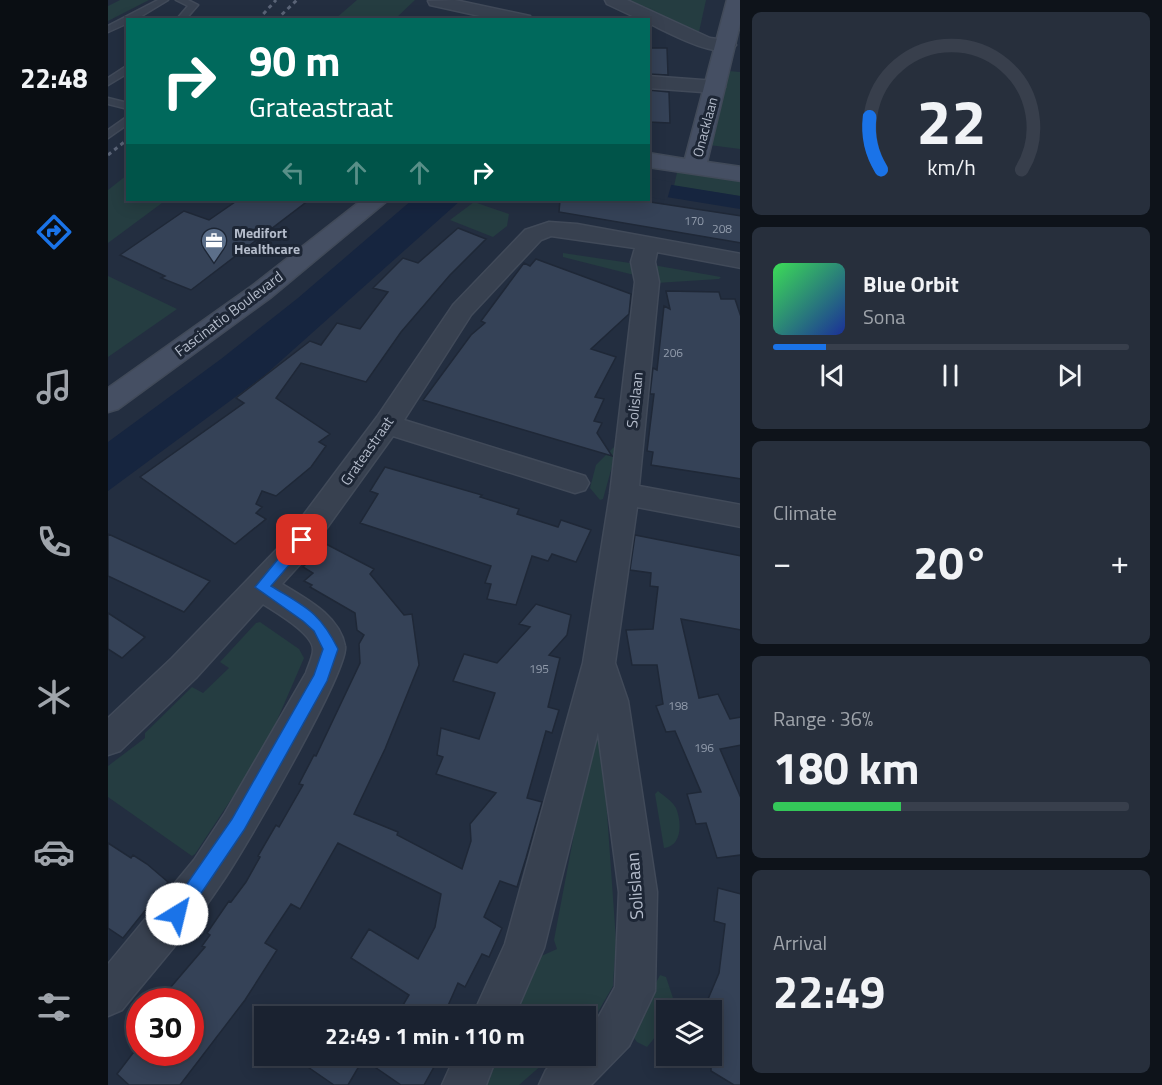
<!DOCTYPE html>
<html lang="en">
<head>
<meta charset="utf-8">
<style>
	:root { --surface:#1a2230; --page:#272f3c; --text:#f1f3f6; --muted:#9fa4ab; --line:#383f4c; --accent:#1a73e8 }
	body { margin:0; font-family:"Titillium Web",sans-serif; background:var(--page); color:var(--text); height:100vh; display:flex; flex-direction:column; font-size:22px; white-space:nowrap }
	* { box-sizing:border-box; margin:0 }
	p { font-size:20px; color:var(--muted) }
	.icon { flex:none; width:33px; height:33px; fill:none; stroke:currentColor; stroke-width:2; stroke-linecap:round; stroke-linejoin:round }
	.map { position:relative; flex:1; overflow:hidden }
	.drawer { display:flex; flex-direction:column; gap:12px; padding:12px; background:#0e131a; width:422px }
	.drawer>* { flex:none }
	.hud { position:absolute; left:18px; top:18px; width:524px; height:183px; border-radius:0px; box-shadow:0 3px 15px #0003,0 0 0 2px var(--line); background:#00695c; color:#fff; overflow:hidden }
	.fabs { position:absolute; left:548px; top:1000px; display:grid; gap:12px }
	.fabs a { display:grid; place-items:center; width:66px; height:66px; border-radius:0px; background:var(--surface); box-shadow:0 3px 15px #0003,0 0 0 2px var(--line); font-size:30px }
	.speed { position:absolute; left:18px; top:988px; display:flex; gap:12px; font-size:30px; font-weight:700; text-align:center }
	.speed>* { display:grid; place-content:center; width:78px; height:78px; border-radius:50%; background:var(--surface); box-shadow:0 3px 15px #0003,0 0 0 2px var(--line); line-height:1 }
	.speed .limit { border:9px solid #d22; background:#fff; color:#111 }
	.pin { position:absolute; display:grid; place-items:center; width:51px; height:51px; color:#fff; margin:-26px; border-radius:12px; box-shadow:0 3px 9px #0006 }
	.me { position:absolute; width:66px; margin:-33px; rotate:36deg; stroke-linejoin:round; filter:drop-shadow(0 0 4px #0008) }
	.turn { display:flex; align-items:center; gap:21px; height:126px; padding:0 24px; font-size:27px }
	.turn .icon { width:78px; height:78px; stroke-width:2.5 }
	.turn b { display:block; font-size:42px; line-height:51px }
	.lanes { display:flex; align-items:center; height:57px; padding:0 24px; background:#0003; justify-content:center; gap:30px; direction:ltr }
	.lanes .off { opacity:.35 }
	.big { font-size:45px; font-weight:700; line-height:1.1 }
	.drawer .tile { flex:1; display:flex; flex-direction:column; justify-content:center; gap:9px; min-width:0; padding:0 21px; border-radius:9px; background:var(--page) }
	.drawer .dial { align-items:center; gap:0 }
	.dial svg { height:156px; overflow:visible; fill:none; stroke:var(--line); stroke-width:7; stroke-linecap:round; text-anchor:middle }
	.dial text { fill:var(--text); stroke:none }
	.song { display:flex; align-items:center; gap:18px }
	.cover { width:72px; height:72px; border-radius:9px; background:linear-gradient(135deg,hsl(130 70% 55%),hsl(230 70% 35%)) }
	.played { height:6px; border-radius:3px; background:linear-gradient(90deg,var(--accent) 15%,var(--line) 15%) }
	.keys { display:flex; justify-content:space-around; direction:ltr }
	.heat { display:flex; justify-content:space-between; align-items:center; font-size:33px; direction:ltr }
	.charge { height:9px; border-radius:4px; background:linear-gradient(90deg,#34c759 36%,var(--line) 0) }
	.trip { position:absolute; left:146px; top:1006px; width:342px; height:60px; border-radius:0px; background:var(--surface); box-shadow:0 3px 15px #0003,0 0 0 2px var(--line); font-weight:700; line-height:60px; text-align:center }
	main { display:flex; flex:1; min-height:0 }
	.dock { display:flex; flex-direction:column; width:108px; justify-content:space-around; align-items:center; background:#0a0e13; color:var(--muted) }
	.dock .icon { width:42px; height:42px }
	.dock .current { color:var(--accent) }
	.dock b { font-size:27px; color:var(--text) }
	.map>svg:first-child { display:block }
	.green { fill:#253d41 }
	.water { fill:#16253f }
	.pier { fill:#232e40 }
	.building { fill:#354257; stroke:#1f2837; stroke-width:1.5 }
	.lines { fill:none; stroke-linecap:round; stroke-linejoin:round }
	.lane-casing { stroke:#414a59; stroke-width:3 }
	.street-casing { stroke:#414a59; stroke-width:3 }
	.secondary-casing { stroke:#414a59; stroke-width:3 }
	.lane { fill:#384150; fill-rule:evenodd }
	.street { fill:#384150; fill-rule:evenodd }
	.secondary { fill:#454f63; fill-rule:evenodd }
	.rail { stroke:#5a6477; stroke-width:3; stroke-dasharray:4 4; stroke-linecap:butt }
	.route { fill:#1a73e8; stroke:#114b97; stroke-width:1.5 }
	.labels { text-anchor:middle; stroke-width:6; stroke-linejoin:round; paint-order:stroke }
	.number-label { font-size:12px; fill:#929cac }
	.far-street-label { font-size:14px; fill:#b4bccb; stroke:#1d2635 }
	.far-poi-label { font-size:14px; font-weight:bold; fill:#b4bccb; stroke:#1d2635; text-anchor:start }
	.street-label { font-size:15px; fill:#b4bccb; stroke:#1d2635 }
	.near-street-label { font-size:18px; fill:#b4bccb; stroke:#1d2635 }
</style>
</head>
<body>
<main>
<nav class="dock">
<b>22:48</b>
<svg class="icon current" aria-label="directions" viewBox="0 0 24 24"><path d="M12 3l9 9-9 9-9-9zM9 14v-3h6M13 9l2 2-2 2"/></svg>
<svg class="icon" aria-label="music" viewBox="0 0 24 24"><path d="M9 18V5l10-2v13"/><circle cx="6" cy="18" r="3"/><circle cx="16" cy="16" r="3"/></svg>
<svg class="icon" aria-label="phone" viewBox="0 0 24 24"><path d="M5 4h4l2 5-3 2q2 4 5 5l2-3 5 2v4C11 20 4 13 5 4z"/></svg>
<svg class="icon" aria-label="climate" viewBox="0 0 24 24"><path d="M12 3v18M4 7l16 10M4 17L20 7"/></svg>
<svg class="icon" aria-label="car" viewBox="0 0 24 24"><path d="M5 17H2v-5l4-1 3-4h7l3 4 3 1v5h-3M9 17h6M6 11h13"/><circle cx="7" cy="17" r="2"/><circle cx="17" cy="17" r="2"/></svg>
<svg class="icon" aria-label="filters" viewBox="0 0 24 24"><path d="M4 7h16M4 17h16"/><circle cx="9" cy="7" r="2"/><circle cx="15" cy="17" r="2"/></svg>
</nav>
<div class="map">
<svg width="633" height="1085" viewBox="0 0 633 1085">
	<rect width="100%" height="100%" fill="#232e40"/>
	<path class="green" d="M12 0H41L0 21V6Z
		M249 0H307L287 19H227Z
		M520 0H598L591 32Z
		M620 71 632 72V149L601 145Z
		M570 168 632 178V196L566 186Z
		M19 175 20 200H58L0 243V190Z
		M366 202 401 214 399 226 385 237 342 220Z
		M455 253 522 263 530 276 455 257Z
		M545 265 613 277 611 279 548 283Z
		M0 276 69 309 0 357Z
		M506 447 508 452 495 499 492 500 482 488 488 465Z
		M152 622 191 649 196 658 157 748 87 854 84 856 0 797V766L37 738V733L84 687 95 693 121 668 112 662 148 623Z
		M492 714 508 940 505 986 487 1017 477 1027V1017H402L431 957 449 949 446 940 488 718Z
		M550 791C556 796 564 801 568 808 574 823 574 846 556 848L547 794Z
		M552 975 558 977 569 1010 558 1011V1024L539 1047 529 1042 522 1033Z
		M385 1056H444L411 1085H373Z"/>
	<path class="water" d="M540 181 632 196V209L540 194Z
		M304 200H353L157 375 0 491V442L113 359 190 298Z"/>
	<path class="pier" d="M542 178 564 182 559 200 540 197Z"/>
	<path class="building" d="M540 48H559L560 75 540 74Z
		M540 90 561 92 562 123 540 122Z
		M130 200H201L83 290 53 278 57 276 12 255 76 211 101 220Z
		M452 200H529L633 216V243L451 212Z
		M350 228 378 239 342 275 293 332 258 382 193 363 168 398 222 434 211 442 218 446 203 467 168 496 154 491 148 504 154 507 148 513 158 519 127 544 32 477 136 403 128 398 202 341 213 345 229 323 252 329 280 292 265 288 295 258 310 263Z
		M428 259 523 294 521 314 483 349 508 357 487 397 496 399 486 421 494 423 489 433 504 456 315 400 363 335 377 323 373 321 416 263 422 266Z
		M558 291 611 292 613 299H627L633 317V479L543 465 545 452 539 451 546 394H542L545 368 549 370 556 306 562 309Z
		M277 467 374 495 372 497 411 509 409 514 450 527 453 520 483 530 468 562 444 554 440 561 424 556 408 605 379 599 383 584 377 583 383 566 252 523 270 494 262 491Z
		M0 534 57 560 102 581 76 612 0 576Z
		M527 535 633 556V630L573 619 591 698 610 694 622 719 633 717V745L612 749 633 798V855L609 858 598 823 588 824 579 794 593 792 567 731 558 732 548 706 555 704 549 665H524L518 630 545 629 550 587 542 586 543 573 522 570Z
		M218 544 266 569 262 574 296 615 304 614 311 665 277 749 246 814 290 832 289 835 354 869 363 841 362 824 388 793 328 774 335 757 329 755 333 728 371 739 387 693 345 681 356 654 389 663 422 627 411 624 428 604 463 615 459 635 441 655 452 658 440 707 451 710 444 733 438 731 419 798 434 802 418 858 409 887 392 881 376 917 394 928 381 957 374 954 357 987 350 983 335 1017H288L301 995 243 958 261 929 310 959 327 927 333 894 230 843 192 909 183 904 157 943 169 950 137 1000 72 1085H21L9 1074 25 1053H82V1002H50L97 947 94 946 102 935 99 933 121 901 123 902 138 882 152 857 150 856 168 825 171 827 195 785 191 784 206 755 208 756 252 663 251 644 256 635 249 630 247 613 202 587 204 585 196 581 205 573 195 567Z
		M0 613 37 637 14 658 0 649Z
		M0 843 23 858 25 855 39 864 60 882 15 938 0 928Z
		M610 888 633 894V1085H626L603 1071V1011H595L611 973 617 924 606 921Z
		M184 1056H257L240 1085H226Z
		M265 1056H332L316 1085H293L261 1063Z"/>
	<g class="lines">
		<defs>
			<path id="lane" d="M50 0H60L27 20H20V23L0 32V26Z
				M68 0H80L90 5 77 20H68L80 6Z
				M20 65V73L0 85V78Z
				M0 98 20 103V109L0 104Z
				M20 116V124L0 138V130Z"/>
			<path id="street" d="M347 0 422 16 424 20H390L322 5 320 1Z
				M497 0H519L602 38 625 41 628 45C615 64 556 30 540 23V20H533L499 4Z
				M540 76 608 81 617 87 608 93 540 88Z
				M441 222 469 224 633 254V268L549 252 547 262 551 282 531 486 633 505V527L529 507 507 663 520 701 549 892 547 991 521 1046 483 1085H431L438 1070 451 1056H477V1030L491 1016 507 987 511 892 490 732 436 948 406 1017H364L397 944 475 663 502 494 527 282 523 262 527 248 443 236 433 240 363 315 296 420 477 476 481 483 477 490 467 493 285 436 195 561 174 584C198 599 231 615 237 646 242 669 133 856 113 884 84 928 47 969 14 1010L0 1016V964L86 860 117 813 198 673C200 666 205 657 205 650 206 634 167 612 155 604L88 678 12 751 0 755V718L64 658 173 545 269 417 345 305 417 230Z
				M347 1056H389L378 1085H334Z"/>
			<path id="secondary" d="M619 0H633V20L599 162 633 167V181L540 167V153L577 159Z
				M254 200H280L162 298 10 409 0 412V388L144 286Z"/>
		</defs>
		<use href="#lane" class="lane-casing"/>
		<use href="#street" class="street-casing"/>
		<use href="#secondary" class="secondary-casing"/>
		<use href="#lane" class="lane"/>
		<use href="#street" class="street"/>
		<use href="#secondary" class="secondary"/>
		<path class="rail" d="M150 20 168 0
			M168 20 189 0
			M0 155 20 139"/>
	</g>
	<path class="route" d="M194 535 201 540 199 544 163 586C197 607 211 611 230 649L219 681 136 830 75 920 69 922 63 920 60 914 63 907 124 819 206 675 215 649 206 631 195 621 147 587 189 536Z"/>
	<defs>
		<symbol id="office-pin" viewBox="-11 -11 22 30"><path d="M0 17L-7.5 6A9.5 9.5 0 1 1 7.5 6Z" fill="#5c6f8a" stroke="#1d2635"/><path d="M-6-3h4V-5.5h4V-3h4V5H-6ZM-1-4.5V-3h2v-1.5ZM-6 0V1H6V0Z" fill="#fff"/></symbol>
	</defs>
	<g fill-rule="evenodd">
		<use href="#office-pin" x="91" y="226" width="30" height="40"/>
	</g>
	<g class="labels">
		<g class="number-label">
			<text x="586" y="225">170</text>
			<text x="614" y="233">208</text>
			<text x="565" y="357">206</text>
			<text x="431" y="673">195</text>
			<text x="570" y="710">198</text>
			<text x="596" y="752">196</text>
		</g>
		<g class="far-street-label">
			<text transform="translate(597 127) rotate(-75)" y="5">Onacklaan</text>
		</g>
		<g class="far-poi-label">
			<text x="126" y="238">Medifort<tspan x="126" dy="16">Healthcare</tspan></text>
		</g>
		<g class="street-label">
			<text transform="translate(121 314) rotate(-37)" y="5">Fascinatio Boulevard</text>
			<text transform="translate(527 400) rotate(-84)" y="5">Solislaan</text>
			<text transform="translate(259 451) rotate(-55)" y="5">Grateastraat</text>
		</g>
		<g class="near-street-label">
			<text transform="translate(527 886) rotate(-94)" y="6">Solislaan</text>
		</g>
	</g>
</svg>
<div class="fabs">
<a><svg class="icon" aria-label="layers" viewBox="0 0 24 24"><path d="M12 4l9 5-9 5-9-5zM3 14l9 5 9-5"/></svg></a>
</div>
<div class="speed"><div class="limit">30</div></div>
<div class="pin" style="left:194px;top:540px;background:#d93025"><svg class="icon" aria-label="arrive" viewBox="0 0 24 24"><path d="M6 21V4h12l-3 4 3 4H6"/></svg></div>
<svg class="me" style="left:69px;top:914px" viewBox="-20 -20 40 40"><circle r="19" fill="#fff"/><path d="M0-13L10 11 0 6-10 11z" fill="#1a73e8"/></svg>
<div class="trip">22:49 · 1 min · 110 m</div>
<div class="hud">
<div class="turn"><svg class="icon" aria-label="right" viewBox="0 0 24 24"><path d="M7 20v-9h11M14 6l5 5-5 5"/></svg><div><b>90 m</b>Grateastraat</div></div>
<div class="lanes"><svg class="icon off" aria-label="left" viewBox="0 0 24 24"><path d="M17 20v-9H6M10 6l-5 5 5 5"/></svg><svg class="icon off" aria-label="ahead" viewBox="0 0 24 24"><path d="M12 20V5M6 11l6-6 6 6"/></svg><svg class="icon off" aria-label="ahead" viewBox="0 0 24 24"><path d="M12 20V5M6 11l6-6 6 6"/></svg><svg class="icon" aria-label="right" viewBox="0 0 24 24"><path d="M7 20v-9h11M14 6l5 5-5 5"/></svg></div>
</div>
</div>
<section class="drawer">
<div class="tile dial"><svg viewBox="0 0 100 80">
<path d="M14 69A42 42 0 1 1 86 69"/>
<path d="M14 69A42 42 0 0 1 8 42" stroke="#1a73e8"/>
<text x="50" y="56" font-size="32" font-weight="700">22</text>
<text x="50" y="72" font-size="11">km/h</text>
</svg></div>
<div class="tile">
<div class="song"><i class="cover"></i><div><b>Blue Orbit</b><p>Sona</p></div></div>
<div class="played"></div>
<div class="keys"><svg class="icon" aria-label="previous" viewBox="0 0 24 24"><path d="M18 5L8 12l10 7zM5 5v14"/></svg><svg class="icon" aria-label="pause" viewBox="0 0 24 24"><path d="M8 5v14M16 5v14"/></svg><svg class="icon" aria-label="next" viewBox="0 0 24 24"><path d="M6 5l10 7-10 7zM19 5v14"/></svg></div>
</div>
<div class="tile"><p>Climate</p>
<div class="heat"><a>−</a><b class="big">20°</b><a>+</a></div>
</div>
<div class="tile"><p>Range · 36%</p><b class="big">180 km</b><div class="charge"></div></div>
<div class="tile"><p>Arrival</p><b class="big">22:49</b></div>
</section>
</main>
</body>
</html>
